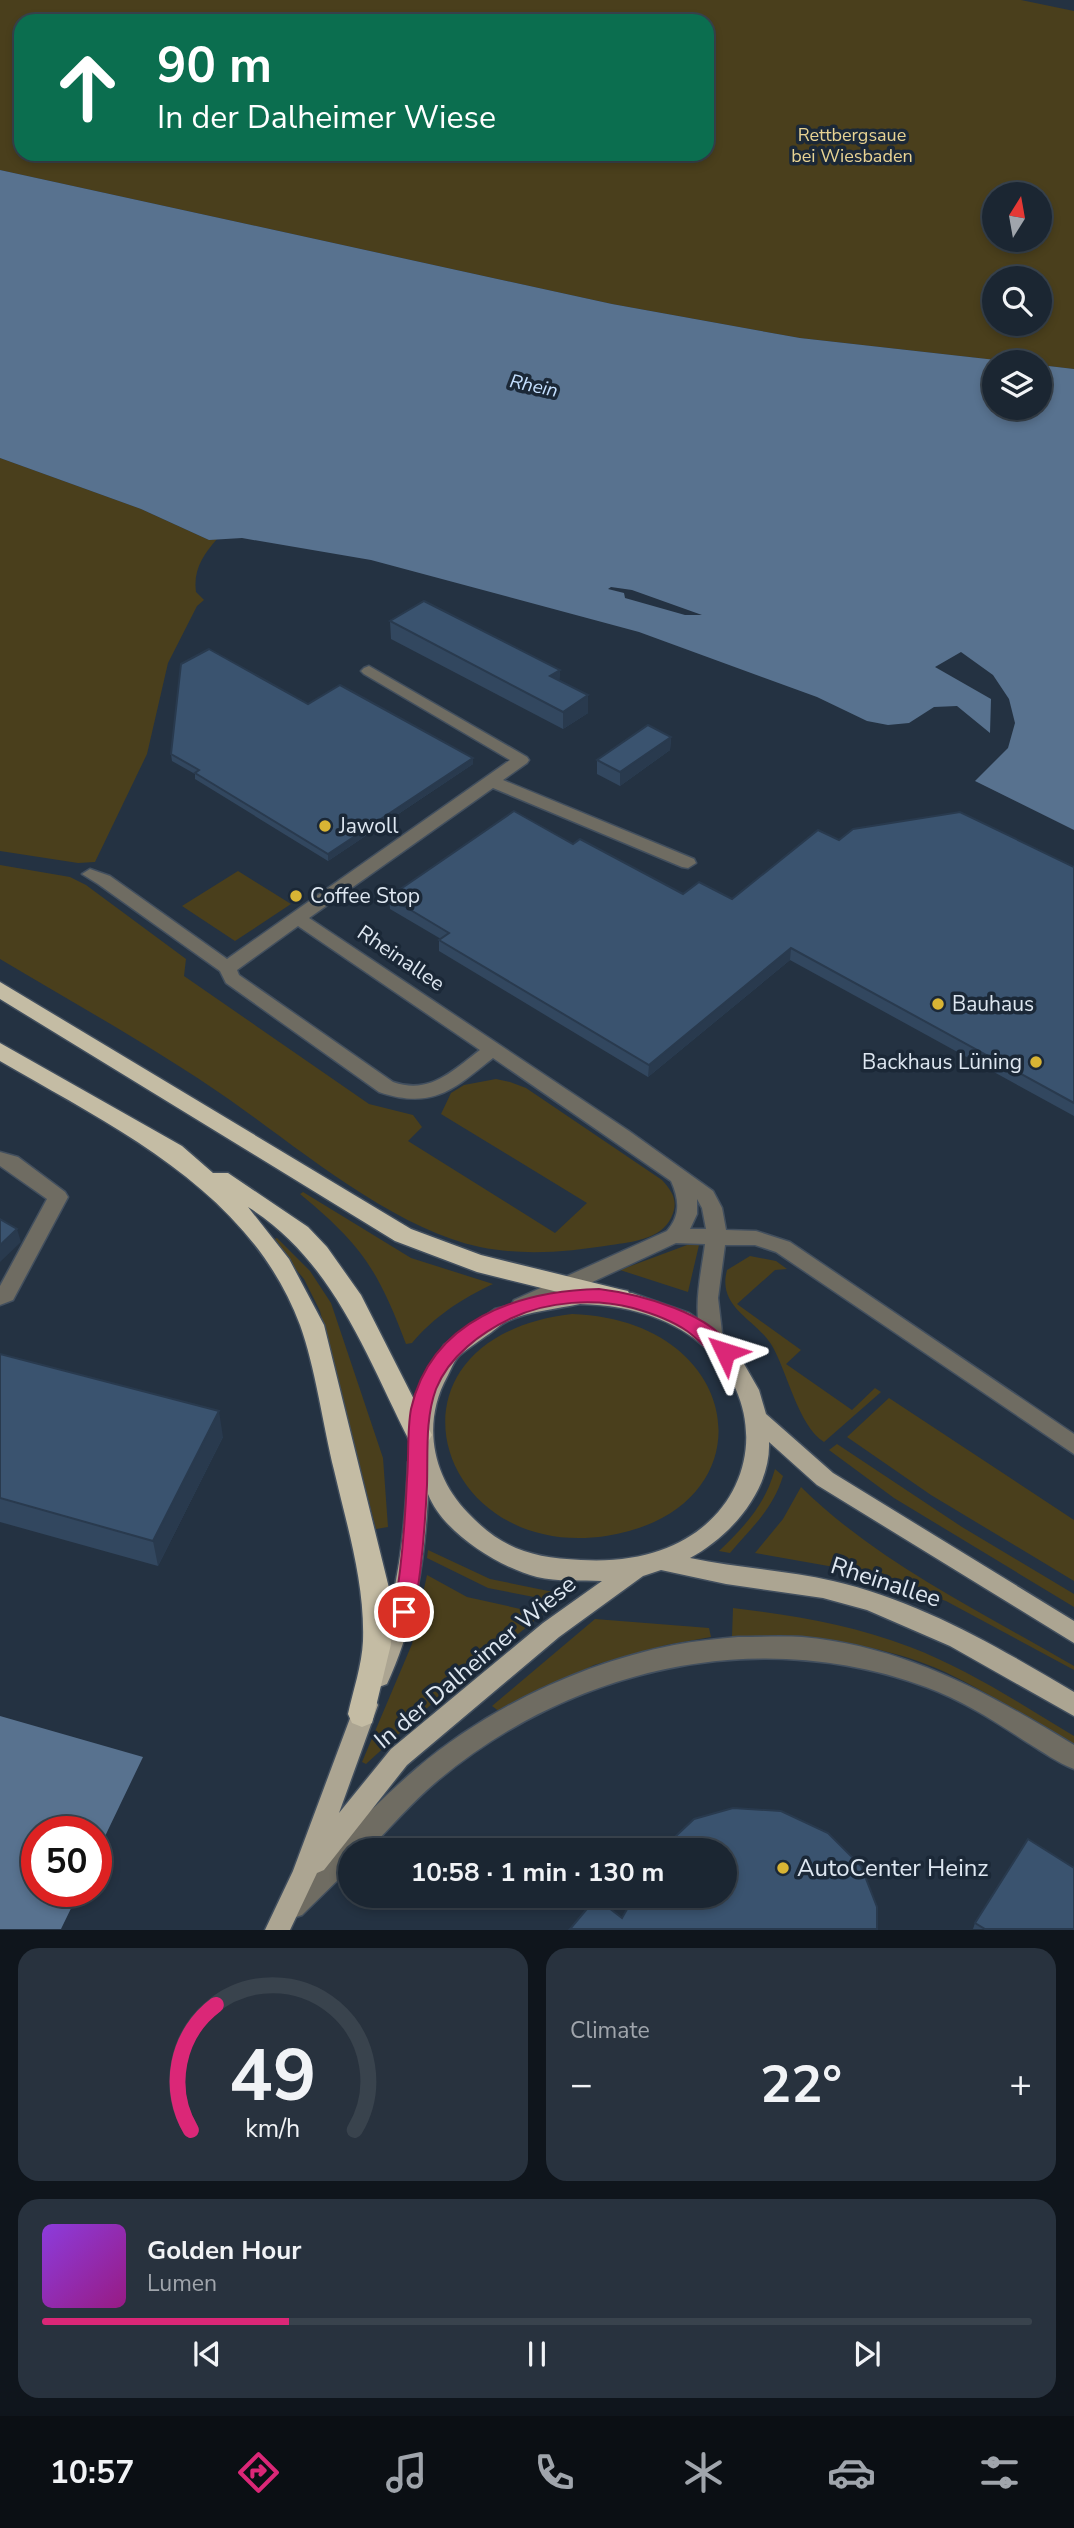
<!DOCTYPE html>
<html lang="en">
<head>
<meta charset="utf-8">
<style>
	:root { --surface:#1b2632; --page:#28323e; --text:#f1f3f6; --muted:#a0a5ac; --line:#39434d; --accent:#db2777 }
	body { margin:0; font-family:"Nunito Sans",sans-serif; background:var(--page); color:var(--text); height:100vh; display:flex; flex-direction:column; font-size:26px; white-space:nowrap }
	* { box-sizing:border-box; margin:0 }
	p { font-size:23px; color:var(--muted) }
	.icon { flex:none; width:38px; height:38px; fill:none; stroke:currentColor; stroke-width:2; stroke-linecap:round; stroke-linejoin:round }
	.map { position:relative; height:1930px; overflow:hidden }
	.side { display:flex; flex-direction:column; gap:18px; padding:18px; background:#0f151c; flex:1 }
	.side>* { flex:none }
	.top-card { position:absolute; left:14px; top:14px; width:700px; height:147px; border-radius:21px; box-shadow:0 4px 10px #0003,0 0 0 2px var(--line); background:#0b6e4f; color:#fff; overflow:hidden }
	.needle { width:46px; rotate:11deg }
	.buttons { position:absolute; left:982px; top:182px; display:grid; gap:14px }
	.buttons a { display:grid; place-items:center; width:70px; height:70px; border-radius:50%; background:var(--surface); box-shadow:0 4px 10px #0003,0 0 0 2px var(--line); font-size:35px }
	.speed { position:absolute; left:21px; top:1816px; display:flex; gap:14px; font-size:35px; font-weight:700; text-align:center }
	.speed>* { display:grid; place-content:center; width:91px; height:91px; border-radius:50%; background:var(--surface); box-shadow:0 4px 10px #0003,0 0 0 2px var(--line); line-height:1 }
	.speed .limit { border:10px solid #d22; background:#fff; color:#111 }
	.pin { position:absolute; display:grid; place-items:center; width:60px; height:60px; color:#fff; margin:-30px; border:4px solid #fff; border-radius:50%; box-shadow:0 2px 7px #0007 }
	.me { position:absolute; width:77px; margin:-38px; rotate:311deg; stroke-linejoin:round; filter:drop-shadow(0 0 5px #0008) }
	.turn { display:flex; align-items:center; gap:24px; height:147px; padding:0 28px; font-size:32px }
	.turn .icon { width:91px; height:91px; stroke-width:2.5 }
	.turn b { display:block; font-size:49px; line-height:60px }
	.big { font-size:52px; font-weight:700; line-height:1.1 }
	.side .widget { flex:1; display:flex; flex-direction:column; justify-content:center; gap:10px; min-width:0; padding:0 24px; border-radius:21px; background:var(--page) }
	.side .dial { align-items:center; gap:0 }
	.dial svg { height:182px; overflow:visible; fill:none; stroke:var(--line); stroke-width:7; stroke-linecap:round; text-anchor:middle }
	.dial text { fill:var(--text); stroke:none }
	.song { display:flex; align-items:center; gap:21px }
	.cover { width:84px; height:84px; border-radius:10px; background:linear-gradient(135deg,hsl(270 70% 55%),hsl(310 70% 35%)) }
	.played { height:7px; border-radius:4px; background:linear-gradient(90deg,var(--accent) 25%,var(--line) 25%) }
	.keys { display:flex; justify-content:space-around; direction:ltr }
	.heat { display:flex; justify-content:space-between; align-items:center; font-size:38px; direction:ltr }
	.side .tiles { flex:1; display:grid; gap:18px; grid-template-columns:1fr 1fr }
	.widget:last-child { grid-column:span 2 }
	.trip { position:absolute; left:338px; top:1838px; width:399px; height:70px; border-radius:35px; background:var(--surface); box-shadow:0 4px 10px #0003,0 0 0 2px var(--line); font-weight:700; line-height:70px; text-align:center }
	.menu { display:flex; height:112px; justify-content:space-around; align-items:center; background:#0b0f14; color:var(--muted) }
	.menu .icon { width:49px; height:49px }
	.menu .current { color:var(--accent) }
	.menu b { font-size:32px; color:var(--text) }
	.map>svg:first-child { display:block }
	.green { fill:#4a3f1c; fill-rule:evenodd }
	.water { fill:#58728f }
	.pier { fill:#243242 }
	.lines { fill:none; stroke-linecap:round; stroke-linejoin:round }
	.minor-casing { stroke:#424f5e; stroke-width:3 }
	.major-casing { stroke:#424f5e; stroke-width:3 }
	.highway-casing { stroke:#424f5e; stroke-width:3 }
	.minor { fill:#6f6c62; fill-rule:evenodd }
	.major { fill:#aca592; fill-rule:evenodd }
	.highway { fill:#c4bca4; fill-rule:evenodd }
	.wall { fill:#32475f }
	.shaded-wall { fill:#293a4e }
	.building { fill:#3a536f; stroke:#293a4e; stroke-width:2 }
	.route { fill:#db2777; stroke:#8e194d; stroke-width:2 }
	.poi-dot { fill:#d8b434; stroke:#1b2837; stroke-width:2.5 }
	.labels { text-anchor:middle; stroke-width:7; stroke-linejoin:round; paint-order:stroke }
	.far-park-label { font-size:18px; fill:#e8d393; stroke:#1b2837 }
	.far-water-label { font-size:19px; font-style:italic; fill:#c5e0ff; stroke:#1b2837 }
	.poi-label { font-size:21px; fill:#dee7f1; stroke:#1b2837; text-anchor:start }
	.street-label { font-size:21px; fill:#dee7f1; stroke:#1b2837 }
	.near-street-label { font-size:24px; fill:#dee7f1; stroke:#1b2837 }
	.near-poi-label { font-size:24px; fill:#dee7f1; stroke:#1b2837; text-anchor:start }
</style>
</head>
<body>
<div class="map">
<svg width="1074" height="1930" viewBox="0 0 1074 1930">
	<rect width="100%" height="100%" fill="#243242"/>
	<path class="green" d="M0 0H1021L1074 11V369L1040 365V362H1014L800 338 612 304 0 170ZM21 21H707V154H21ZM994 194H1040V240H994ZM994 278H1040V324H994Z
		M0 458 141 509 209 540 217 539C203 555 193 570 196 592L204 600 197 606 168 663 147 754 95 862 78 863 0 851Z
		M0 865 70 877 86 885 186 959 184 976 369 1104 413 1115 422 1127 408 1141 555 1233 587 1203 441 1114 451 1093 464 1085 496 1079 510 1082 526 1088 662 1180C673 1192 679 1202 671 1218 661 1239 632 1242 611 1245 567 1252 524 1256 480 1247 394 1229 301 1150 230 1100 157 1049 77 1005 0 959Z
		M238 871 291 904 235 941 182 906Z
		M303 1192 411 1258 493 1284C461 1299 435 1316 412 1343L406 1344C378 1270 362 1245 300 1194Z
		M277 1238 310 1271 331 1303 383 1458 388 1527 376 1529 320 1311 304 1279 271 1240Z
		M695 1242 699 1245 688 1292 620 1270Z
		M750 1256 776 1261 787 1269 775 1270 737 1304 801 1350 786 1364 852 1410 875 1388 881 1392 824 1442C798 1426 787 1370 771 1344 754 1318 717 1307 727 1270Z
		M572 1314C748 1320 773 1510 606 1536 433 1562 368 1338 572 1314Z
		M889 1398 1074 1520V1581L931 1495 847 1437Z
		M837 1444 962 1527 1074 1594V1607L894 1498 829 1450Z
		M775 1469 783 1476C773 1509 752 1527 730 1553L719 1551C745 1526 765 1505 775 1469Z
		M801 1487C878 1563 982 1612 1074 1666V1670L946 1601 851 1570 755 1553 783 1519Z
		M428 1550 490 1579 558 1593 560 1602 488 1588 427 1558Z
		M427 1575 467 1597 543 1614 437 1699 366 1764 362 1762 412 1644Z
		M733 1608C793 1615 853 1625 910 1647 968 1669 1021 1704 1074 1736V1747C1032 1721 990 1693 945 1672 878 1642 804 1635 732 1636Z
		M595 1619 709 1628 711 1637 666 1645 594 1665 500 1712 492 1706Z"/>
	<path class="water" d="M0 170 612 304 800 338 1014 362H994V408H1040V365L1074 369V830L975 781 1008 748 1015 723 1009 699 993 675 961 652 935 667 991 699 990 733 957 706 934 707 909 723 888 725 867 721 817 697 639 632 371 560 242 538 209 540 141 509 0 458Z
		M0 1716 143 1757 96 1855V1832H37V1892H79L61 1929H0Z"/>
	<path class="pier" d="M611 587 632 590 702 615H685L625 598 624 593 608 589Z"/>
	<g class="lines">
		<defs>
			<path id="minor" d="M369 666 527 757 529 760 527 763 503 780 694 859 696 863 688 868 682 867 493 788 309 918 629 1131 713 1191 722 1208 726 1230 756 1231 790 1242 1074 1434V1454L776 1252 755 1245H725L718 1298 723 1341 720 1347 713 1349 706 1347C690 1317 701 1276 705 1244L676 1243 528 1312 521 1314 514 1312 511 1306 514 1300 667 1231C681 1215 679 1199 671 1181L493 1058C453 1090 432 1110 379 1092L226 983 220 971 98 884 82 874 90 869 110 876 227 959 510 760 364 674 361 671 364 668ZM298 926 480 1050C452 1071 430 1095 393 1082L239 975 237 970ZM697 1199 702 1208 706 1229H690L697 1214Z
				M0 1152 18 1157 65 1192 68 1197 13 1300 0 1305V1286L47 1199 0 1166Z
				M738 1637C759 1637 781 1636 802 1637 904 1646 989 1693 1074 1745V1769C1058 1763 1043 1752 1028 1743 996 1722 962 1700 926 1687 758 1625 571 1668 436 1782 411 1803 391 1827 368 1850H350V1868L302 1915 293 1918 284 1915 280 1906 284 1897C329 1855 370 1808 417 1768 489 1707 583 1663 674 1645 695 1641 717 1639 738 1637Z"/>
			<path id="major" d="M580 1288 632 1293 689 1313 718 1333 740 1357 759 1390 766 1414 833 1473 1074 1621V1643L817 1485 769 1442C771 1490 731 1536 690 1558 737 1568 786 1570 833 1581 920 1601 998 1647 1074 1692V1716L950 1646 867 1610 823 1598 726 1584 661 1570 643 1576 559 1637 407 1765 324 1870 317 1873 290 1930H265L293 1871 358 1697 366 1694 374 1697 378 1705 339 1813 391 1749 543 1623 602 1581C582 1580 557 1582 537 1577 499 1567 443 1533 428 1494 425 1560 415 1624 387 1684L379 1687 371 1684 367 1677C397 1607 405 1537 408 1462L414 1455V1398L417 1392 444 1345 495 1309ZM580 1304C806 1309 797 1573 581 1560 532 1558 502 1549 468 1513 432 1476 422 1423 447 1377 451 1370 454 1360 460 1355 468 1348 478 1342 486 1336 493 1332 500 1324 508 1321 529 1311 557 1309 580 1304Z"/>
			<path id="highway" d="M0 982 411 1229 481 1255 619 1289 628 1291 631 1298 628 1305 619 1307 477 1272 395 1241 0 999Z
				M0 1043 182 1146 213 1173H228L308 1227 327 1247 361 1295 432 1435 428 1442 419 1445 410 1442C366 1356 334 1261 248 1207L289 1259 324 1325 389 1588 391 1644 372 1723 362 1727 352 1723 348 1714C353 1691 362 1665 363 1641 365 1583 347 1526 334 1470 323 1425 315 1366 300 1325 250 1191 115 1128 0 1061Z"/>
		</defs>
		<use href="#minor" class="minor-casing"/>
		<use href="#major" class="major-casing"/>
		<use href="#highway" class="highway-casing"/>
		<use href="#minor" class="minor"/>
		<use href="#major" class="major"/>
		<use href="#highway" class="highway"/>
	</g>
	<path class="wall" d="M390 621 560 670 559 681 588 695V713L563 729 391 639Z
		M308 704 473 758V764L328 861 195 779V774L172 761 171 754Z
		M671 737 670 750 620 786 597 774V760Z
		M839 840 1074 867V1116L790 960 648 1077 439 951V940L441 939 390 909 389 897 573 844 683 894 732 899Z
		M0 1354 223 1437 158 1566 0 1522Z
		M975 1923 1074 1929H973Z"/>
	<path class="shaded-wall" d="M560 670 559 687 550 676Z
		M588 695V713L563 729V712Z
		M671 737 670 750 620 786V772Z
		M473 758V764L328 861V854Z
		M791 948 790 960 648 1077 649 1065Z
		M17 1229 21 1242 0 1262V1245Z
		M219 1411 223 1437 158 1566 153 1541Z"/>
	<path class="building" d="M424 601 560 670 550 676 588 695 563 712 390 621Z
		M209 649 308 704 340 685 473 758 328 854 195 773 199 770 171 754 181 664Z
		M648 725 671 737 620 772 597 760Z
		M514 811 573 844 580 839 683 894 699 882 732 899 818 830 839 840 853 829 960 812 1074 867V1103L791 948 649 1065 439 940 449 933 389 897Z
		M0 1219 17 1229 0 1245Z
		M0 1354 219 1411 153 1541 0 1498Z
		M733 1808 781 1811 828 1833 861 1866 877 1907V1929H570L596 1898 622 1918 635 1895H724V1850H661L694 1819Z
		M1028 1839 1074 1868V1929H985L975 1923Z"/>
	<path class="route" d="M599 1289C639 1294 714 1313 734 1352L725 1360C710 1355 700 1340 687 1331 671 1320 651 1313 633 1308 595 1298 548 1301 512 1318 482 1332 449 1356 436 1389 425 1419 428 1453 427 1485 425 1528 422 1569 414 1612L411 1618 404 1621 397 1618 394 1612C402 1567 405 1524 407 1479 409 1456 407 1431 411 1409 431 1319 519 1291 599 1289Z"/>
	<g class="poi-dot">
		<circle cx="325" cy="826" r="7"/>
		<circle cx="296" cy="896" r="7"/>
		<circle cx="938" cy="1004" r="7"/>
		<circle cx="1036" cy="1062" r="7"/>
		<circle cx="783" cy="1868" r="7"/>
	</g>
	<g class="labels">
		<g class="far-park-label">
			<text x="852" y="141">Rettbergsaue<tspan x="852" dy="21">bei Wiesbaden</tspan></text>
		</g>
		<g class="far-water-label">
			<text transform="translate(534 385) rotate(12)" y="7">Rhein</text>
		</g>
		<g class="poi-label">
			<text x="339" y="833">Jawoll</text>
			<text x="310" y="903">Coffee Stop</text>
			<text x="952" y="1011">Bauhaus</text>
			<text x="1022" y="1069" text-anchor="end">Backhaus Lüning</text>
		</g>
		<g class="street-label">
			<text transform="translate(401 958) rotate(34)" y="7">Rheinallee</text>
		</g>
		<g class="near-street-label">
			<text transform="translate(886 1582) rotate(18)" y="8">Rheinallee</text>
			<text transform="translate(475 1662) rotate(-40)" y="8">In der Dalheimer Wiese</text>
		</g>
		<g class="near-poi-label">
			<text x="797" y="1876">AutoCenter Heinz</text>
		</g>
	</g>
</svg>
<div class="buttons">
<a><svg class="needle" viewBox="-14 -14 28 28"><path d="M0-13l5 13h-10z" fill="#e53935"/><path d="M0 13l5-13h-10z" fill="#a0a5ac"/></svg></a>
<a><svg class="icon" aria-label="search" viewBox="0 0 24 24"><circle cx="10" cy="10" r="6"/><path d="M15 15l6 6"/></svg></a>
<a><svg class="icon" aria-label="layers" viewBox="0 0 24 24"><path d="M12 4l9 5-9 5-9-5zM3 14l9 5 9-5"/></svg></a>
</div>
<div class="speed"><div class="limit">50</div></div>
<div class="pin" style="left:404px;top:1612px;background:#d93025"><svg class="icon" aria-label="arrive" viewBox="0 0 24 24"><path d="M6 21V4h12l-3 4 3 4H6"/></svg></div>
<svg class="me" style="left:725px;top:1352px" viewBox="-20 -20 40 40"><path d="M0-17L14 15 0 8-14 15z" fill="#db2777" stroke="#fff" stroke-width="4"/></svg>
<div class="trip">10:58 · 1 min · 130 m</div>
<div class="top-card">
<div class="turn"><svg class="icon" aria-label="ahead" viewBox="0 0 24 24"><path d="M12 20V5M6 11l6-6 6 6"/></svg><div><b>90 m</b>In der Dalheimer Wiese</div></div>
</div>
</div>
<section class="side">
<div class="tiles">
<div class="widget dial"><svg viewBox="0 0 100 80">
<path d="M14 69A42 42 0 1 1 86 69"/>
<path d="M14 69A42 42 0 0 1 25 14" stroke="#db2777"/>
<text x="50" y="56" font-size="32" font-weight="700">49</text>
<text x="50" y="72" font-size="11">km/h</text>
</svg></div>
<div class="widget"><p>Climate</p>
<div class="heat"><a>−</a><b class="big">22°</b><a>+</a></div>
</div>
<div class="widget">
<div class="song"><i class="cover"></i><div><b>Golden Hour</b><p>Lumen</p></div></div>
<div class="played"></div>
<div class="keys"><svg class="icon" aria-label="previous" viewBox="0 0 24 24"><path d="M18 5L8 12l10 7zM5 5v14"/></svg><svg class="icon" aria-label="pause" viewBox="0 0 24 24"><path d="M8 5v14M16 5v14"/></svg><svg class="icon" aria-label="next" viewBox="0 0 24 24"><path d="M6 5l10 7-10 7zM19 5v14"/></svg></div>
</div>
</div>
</section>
<nav class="menu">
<b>10:57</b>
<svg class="icon current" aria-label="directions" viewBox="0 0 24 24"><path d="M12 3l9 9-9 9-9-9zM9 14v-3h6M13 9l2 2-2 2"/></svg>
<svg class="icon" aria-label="music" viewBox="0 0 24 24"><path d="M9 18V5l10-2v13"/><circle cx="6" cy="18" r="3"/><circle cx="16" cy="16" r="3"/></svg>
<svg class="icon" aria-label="phone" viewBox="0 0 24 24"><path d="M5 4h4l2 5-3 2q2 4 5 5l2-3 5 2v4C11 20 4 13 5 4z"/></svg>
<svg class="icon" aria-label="climate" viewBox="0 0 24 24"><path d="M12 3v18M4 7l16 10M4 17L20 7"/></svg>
<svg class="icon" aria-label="car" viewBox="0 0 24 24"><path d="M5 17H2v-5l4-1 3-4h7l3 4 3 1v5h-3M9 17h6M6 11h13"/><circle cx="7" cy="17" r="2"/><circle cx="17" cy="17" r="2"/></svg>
<svg class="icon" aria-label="filters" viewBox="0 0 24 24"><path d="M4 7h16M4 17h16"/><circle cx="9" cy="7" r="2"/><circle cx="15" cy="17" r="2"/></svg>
</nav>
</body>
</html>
